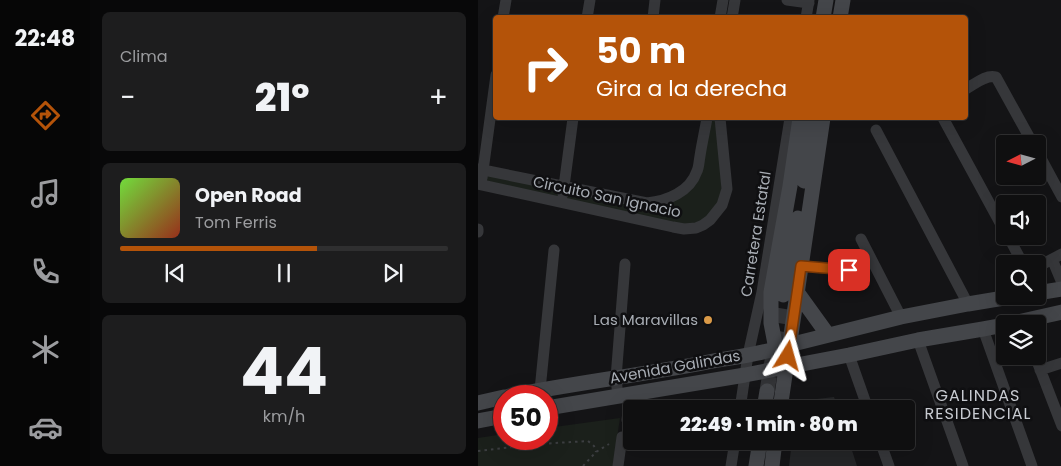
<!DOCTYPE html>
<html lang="es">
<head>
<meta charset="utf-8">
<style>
	:root { --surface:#0f0f10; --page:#1d1d1e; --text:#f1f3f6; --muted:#9b9c9f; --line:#2f2f30; --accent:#b45309 }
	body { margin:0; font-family:Poppins,sans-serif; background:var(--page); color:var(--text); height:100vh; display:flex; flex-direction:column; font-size:19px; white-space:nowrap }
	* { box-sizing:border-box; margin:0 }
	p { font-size:16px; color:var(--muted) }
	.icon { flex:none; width:28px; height:28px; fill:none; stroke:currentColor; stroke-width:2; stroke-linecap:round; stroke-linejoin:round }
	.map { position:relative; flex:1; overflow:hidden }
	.side { display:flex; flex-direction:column; gap:12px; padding:12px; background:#080809; width:388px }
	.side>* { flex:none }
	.banner { position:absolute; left:15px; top:15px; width:475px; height:105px; border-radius:5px; box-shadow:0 5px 20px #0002,0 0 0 1px var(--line); background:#b45309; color:#fff; overflow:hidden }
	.needle { width:32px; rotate:264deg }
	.buttons { position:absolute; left:518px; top:135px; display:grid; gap:10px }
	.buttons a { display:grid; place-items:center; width:50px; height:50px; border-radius:5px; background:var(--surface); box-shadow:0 5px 20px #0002,0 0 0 1px var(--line); font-size:25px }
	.speed { position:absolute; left:15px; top:385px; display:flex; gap:10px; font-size:25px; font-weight:700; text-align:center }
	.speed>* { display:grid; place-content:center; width:65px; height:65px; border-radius:50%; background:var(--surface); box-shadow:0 5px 20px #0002,0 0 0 1px var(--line); line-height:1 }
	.speed .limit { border:8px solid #d22; background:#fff; color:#111 }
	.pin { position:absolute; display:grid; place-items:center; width:42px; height:42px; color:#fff; margin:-21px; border-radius:10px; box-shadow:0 2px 8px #0006 }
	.me { position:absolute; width:55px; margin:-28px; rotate:8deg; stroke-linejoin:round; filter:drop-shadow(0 0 4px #0008) }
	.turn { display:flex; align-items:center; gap:18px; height:105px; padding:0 20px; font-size:22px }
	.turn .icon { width:65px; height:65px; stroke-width:2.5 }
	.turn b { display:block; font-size:35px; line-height:42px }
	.big { font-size:38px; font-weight:800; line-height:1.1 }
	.side .tile { flex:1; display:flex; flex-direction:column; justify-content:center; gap:8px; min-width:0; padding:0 18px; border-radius:8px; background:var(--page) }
	.side .dial { align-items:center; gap:0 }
	.dial b { font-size:65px; line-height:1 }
	.song { display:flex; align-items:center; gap:15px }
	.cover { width:60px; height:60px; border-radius:8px; background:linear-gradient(135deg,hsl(100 70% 55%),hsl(10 70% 35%)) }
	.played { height:5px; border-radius:2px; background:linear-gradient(90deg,var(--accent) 60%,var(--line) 60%) }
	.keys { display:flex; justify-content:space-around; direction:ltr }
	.heat { display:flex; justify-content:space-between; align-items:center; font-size:28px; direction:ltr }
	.trip { position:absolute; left:145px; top:400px; width:292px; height:50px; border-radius:5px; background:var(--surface); box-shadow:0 5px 20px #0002,0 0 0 1px var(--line); font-weight:800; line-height:50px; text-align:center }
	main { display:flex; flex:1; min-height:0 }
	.tabs { display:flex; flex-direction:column; width:90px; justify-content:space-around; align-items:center; background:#060606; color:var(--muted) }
	.tabs .icon { width:35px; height:35px }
	.tabs .current { color:var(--accent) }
	.tabs b { font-size:22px; color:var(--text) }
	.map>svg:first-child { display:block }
	.green { fill:#1b201b }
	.building { fill:#242527 }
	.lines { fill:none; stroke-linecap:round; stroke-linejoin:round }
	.secondary-tunnel { stroke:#323336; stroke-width:15; stroke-dasharray:15 8; stroke-linecap:butt }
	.path { stroke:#3c3e41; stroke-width:2; stroke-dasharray:2.5 4; stroke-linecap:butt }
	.lane { stroke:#36373a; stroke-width:5.5 }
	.street { stroke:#36373a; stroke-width:11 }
	.secondary { stroke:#44464a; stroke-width:15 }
	.route-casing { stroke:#753606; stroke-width:12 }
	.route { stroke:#b45309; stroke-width:9 }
	.poi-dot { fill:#da9a48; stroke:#0f0f11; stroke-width:2 }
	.labels { text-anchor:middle; stroke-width:5; stroke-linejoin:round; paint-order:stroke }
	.street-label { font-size:15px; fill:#a8adb4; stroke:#0f0f11 }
	.poi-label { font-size:15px; fill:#a8adb4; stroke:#0f0f11; text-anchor:end }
	.neighbourhood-label { font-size:16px; letter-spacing:1px; fill:#c8cbd1; stroke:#0f0f11 }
</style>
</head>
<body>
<main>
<nav class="tabs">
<b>22:48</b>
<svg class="icon current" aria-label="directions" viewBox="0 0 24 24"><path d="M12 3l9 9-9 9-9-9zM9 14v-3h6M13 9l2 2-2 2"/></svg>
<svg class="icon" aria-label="music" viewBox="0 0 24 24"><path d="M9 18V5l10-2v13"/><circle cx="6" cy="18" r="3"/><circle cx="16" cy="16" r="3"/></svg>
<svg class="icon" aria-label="phone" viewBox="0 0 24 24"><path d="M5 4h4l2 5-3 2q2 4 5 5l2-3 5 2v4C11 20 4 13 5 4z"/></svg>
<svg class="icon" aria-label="climate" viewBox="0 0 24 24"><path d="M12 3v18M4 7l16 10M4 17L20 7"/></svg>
<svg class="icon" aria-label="car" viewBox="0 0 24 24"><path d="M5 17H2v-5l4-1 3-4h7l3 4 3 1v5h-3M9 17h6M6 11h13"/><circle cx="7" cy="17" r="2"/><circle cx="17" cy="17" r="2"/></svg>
</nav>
<section class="side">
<div class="tile"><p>Clima</p>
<div class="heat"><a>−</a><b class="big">21°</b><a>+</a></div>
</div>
<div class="tile">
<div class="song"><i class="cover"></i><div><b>Open Road</b><p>Tom Ferris</p></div></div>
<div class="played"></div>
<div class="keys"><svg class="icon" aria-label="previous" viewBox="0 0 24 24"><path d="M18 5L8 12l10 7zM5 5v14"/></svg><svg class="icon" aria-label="pause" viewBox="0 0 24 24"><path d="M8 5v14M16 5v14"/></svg><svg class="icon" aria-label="next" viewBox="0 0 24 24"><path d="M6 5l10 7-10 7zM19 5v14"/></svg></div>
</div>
<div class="tile dial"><b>44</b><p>km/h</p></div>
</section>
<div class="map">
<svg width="584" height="466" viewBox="0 0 584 466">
	<rect width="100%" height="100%" fill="#141416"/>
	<path class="green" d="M229 118H242L244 205 218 228 0 184V169L169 203 215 180Z
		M142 418 135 466H0V438L26 434V439H69V428Z"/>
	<path class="building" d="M356 397 360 409H312L313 402Z
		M314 441H371L379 466H311Z"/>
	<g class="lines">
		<path class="secondary-tunnel" d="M289 391 305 295"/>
		<path class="path" d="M0 451 62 444 110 441 116 446 118 452
			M105 466 118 452 131 444"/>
		<path class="lane" d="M324 266 371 270"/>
		<path class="street" d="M309 0 331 3
			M25 18 28 0
			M109 18 112 0
			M175 18 177 0
			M242 18 245 0
			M254 18 257 0
			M328 18 331 0
			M488 89C497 84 508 74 518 77L555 144
			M465 118 526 230
			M398 130 490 304
			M559 151 584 197
			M0 169 169 203C189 201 212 192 219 171 221 167 221 161 222 156 224 143 227 130 229 118
			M4 178 18 75
			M0 184 195 227 206 229 218 228 225 225 232 220 244 205 249 189 242 118
			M85 194 95 118
			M0 232V229
			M530 236 545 264
			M383 239 423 317
			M574 259 584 283
			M559 267 584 254
			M505 329 554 466
			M440 340 485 466
			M371 355 390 409
			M557 356 584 426
			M562 370 584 363
			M63 396 62 390 76 250
			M140 397 138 378 147 264
			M262 409 270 355 284 292 312 118
			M149 420 152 395
			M402 441 411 466
			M140 466 144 437
			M253 466 257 441"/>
		<path class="secondary" d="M345 18 348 0
			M362 18 365 0
			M326 181 332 118
			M319 292 350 335
			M559 293 584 289
			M305 295 320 218
			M531 324 584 312
			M303 357 298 349 293 323V292L312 186 322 118
			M31 396C97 383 164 375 230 362 257 357 285 354 311 345L423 317 490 304 538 296
			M0 403 26 397
			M69 408 267 375 371 355 440 340 505 329 526 325
			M286 409 289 391
			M302 409 345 118
			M0 421 26 416
			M278 466 282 441
			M294 466 297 441"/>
	</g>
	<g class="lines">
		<defs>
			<path id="route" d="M310 356 323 266 371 270"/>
		</defs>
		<use href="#route" class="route-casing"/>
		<use href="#route" class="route"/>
	</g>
	<circle class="poi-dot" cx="230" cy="320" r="5"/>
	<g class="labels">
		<g class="street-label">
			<text transform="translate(129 197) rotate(12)" y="5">Circuito San Ignacio</text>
			<text transform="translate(278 234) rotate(-81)" y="5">Carretera Estatal</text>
			<text transform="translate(197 367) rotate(-10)" y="5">Avenida Galindas</text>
		</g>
		<g class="poi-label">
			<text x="220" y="325">Las Maravillas</text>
		</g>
		<g class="neighbourhood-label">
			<text x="500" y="401">GALINDAS<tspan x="500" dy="18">RESIDENCIAL</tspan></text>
		</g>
	</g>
</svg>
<div class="buttons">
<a><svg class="needle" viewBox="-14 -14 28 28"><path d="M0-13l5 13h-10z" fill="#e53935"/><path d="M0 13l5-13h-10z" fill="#9b9c9f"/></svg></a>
<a><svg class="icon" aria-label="sound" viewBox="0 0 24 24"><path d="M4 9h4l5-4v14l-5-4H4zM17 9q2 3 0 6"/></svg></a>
<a><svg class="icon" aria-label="search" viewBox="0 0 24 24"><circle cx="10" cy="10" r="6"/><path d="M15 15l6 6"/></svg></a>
<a><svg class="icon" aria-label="layers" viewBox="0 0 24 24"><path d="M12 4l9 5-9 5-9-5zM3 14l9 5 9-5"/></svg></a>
</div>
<div class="speed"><div class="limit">50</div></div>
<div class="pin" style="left:371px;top:270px;background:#d93025"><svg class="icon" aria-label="arrive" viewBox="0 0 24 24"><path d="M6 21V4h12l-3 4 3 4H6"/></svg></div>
<svg class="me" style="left:310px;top:356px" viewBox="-20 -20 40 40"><path d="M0-17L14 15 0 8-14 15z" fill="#b45309" stroke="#fff" stroke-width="4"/></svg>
<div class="trip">22:49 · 1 min · 80 m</div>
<div class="banner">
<div class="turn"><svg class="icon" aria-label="right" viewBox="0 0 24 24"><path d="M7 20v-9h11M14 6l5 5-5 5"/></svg><div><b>50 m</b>Gira a la derecha</div></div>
</div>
</div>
</main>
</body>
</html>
